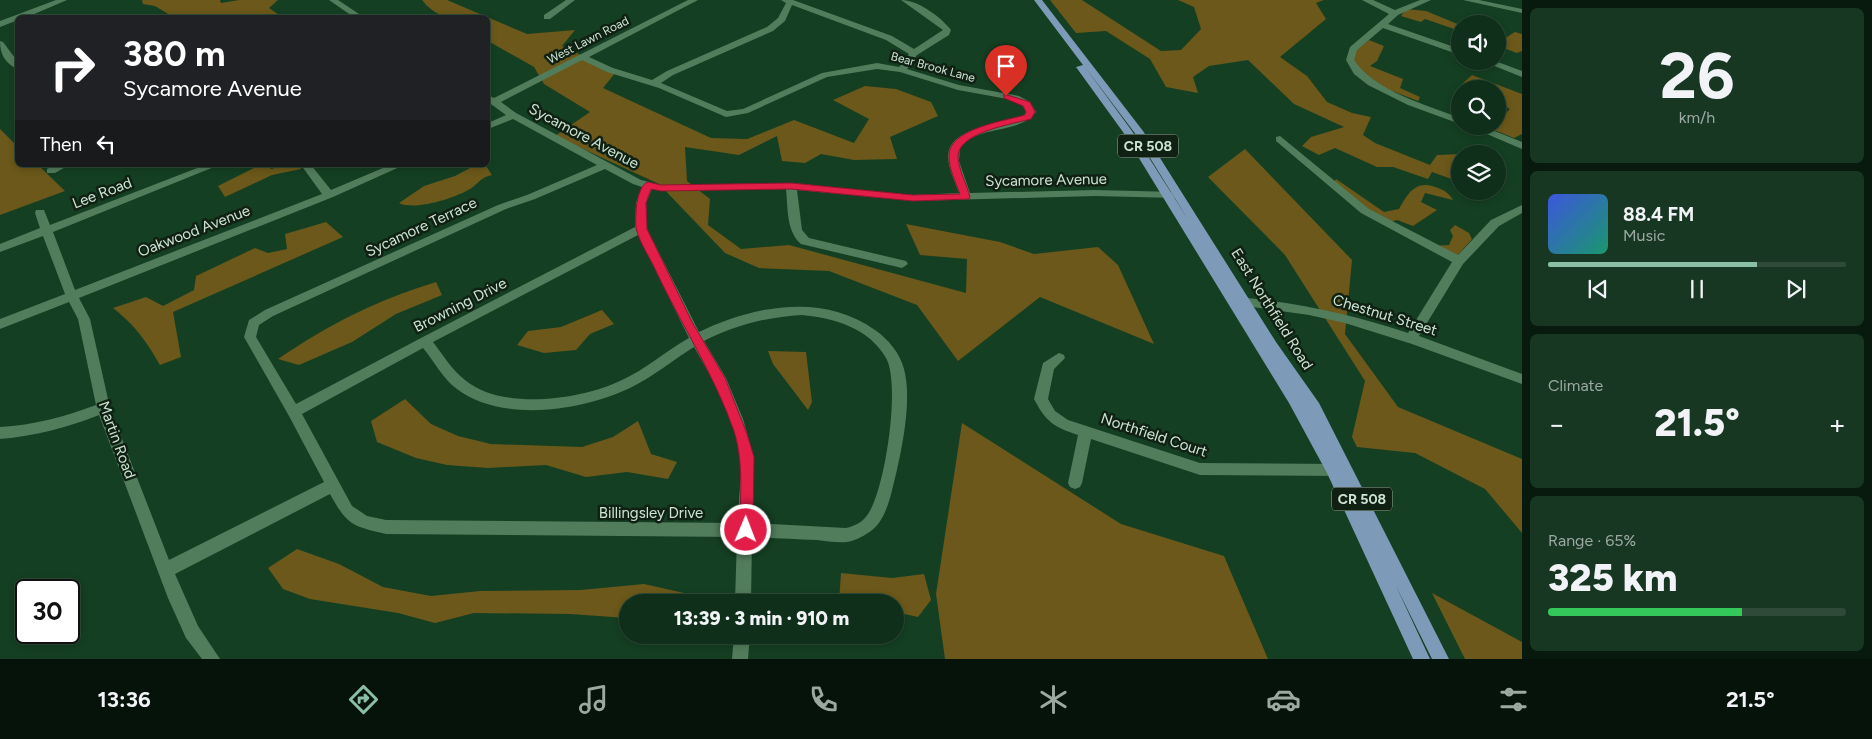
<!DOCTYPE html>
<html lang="en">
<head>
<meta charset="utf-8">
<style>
	:root { --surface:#0f2f1a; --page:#183723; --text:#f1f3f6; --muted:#9ba9a2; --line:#2f4a39; --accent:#8abfa5 }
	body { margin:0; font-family:Figtree,sans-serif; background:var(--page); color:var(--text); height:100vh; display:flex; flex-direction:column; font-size:19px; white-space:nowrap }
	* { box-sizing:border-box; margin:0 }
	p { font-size:16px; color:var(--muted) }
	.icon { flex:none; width:28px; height:28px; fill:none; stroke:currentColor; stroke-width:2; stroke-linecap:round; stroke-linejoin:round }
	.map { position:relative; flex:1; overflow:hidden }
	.panel { display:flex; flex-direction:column; gap:8px; padding:8px; background:#081a0e; width:350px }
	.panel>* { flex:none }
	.hud { position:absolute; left:15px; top:15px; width:475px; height:152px; border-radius:8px; box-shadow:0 2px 8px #0003,0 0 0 1px var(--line); background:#202124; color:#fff; overflow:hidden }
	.controls { position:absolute; left:1451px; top:15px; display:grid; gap:10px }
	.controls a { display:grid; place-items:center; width:55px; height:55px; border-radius:50%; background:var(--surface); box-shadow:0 2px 8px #0003,0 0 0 1px var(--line); font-size:25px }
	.speed { position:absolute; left:15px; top:579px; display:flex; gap:10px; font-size:25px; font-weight:700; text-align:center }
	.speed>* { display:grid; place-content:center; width:65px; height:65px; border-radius:50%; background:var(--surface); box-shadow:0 2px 8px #0003,0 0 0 1px var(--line); line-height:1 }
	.speed .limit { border:2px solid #111; border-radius:8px; background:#fff; color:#111 }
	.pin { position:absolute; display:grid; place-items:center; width:42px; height:42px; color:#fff; margin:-51px -21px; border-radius:50% 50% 50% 0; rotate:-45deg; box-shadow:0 0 5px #0007 }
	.pin .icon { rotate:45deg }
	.me { position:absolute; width:55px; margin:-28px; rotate:1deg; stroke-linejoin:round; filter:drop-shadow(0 0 4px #0008) }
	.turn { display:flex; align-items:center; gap:18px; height:105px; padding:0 25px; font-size:22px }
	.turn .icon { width:65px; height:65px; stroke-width:2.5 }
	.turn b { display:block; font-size:35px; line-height:42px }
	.then { display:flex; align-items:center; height:48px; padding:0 25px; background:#0003; gap:10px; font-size:19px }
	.big { font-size:38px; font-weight:800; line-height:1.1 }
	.panel .widget { flex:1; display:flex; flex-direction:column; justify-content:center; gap:8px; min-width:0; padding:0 18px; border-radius:8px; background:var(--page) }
	.panel .dial { align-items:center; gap:0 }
	.dial b { font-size:65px; line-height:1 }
	.song { display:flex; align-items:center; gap:15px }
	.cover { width:60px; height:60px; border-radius:8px; background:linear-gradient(135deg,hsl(230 70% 55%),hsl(160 70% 35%)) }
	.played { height:5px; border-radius:2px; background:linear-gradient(90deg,var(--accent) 70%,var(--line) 70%) }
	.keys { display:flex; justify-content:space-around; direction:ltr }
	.heat { display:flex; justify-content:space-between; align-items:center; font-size:28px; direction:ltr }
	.charge { height:8px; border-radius:4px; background:linear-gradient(90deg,#34c759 65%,var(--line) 0) }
	.trip { position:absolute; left:619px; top:594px; width:285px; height:50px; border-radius:25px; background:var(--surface); box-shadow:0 2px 8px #0003,0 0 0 1px var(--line); font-weight:800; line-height:50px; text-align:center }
	.menu { display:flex; height:80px; justify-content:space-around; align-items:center; background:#06130a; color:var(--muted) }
	.menu .icon { width:35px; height:35px }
	.menu .active { color:var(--accent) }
	.menu b { font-size:22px; color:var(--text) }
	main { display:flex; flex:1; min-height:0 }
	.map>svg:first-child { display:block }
	.green { fill:#6b581a }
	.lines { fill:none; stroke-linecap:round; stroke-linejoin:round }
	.minor { fill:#527d5c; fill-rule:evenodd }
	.major { fill:#7d9ab8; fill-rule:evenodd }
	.route { fill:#e11d48; stroke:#92132f }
	.labels { text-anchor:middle; stroke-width:5; stroke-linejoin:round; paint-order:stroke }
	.far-street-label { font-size:12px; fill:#cde4d2; stroke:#102114 }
	.shield { fill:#102114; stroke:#94aa99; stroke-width:1 }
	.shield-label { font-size:14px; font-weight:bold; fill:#cde4d2 }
	.street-label { font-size:15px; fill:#cde4d2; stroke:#102114 }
</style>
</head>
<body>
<main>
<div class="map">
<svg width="1522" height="659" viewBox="0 0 1522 659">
	<rect width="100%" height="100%" fill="#143f22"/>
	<path class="green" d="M142 0H220L221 3 239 0H278L269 8 282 17H173L155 6 143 4Z
		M422 0H447L527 34 575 30 562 46 616 72 603 88 711 138 747 139 794 120 854 143 869 119 833 100 865 86 896 89 931 102 938 116 890 137 897 159 854 160 821 154 805 163 782 161 777 136 739 155 685 147 687 181 710 199 708 225 741 249 789 245 966 293 967 259 920 255 906 224 1000 242 1034 254 1098 247 1118 265 1154 344 1040 297 958 361 917 305 829 271 759 268 725 253 659 184 555 136 590 112 544 84 534 67 488 41V18C460 17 441 24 422 0Z
		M1050 0H1082L1161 51 1181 50 1201 29 1194 7 1178 0H1324L1316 3 1326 19 1280 57 1307 76 1327 102 1352 113 1371 117 1363 135 1375 143 1430 165 1437 155 1460 154V182L1432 172 1428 179 1393 167H1377L1335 148 1319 155 1302 146 1311 137 1344 127 1294 104 1248 60 1209 66 1193 77 1198 93 1166 87 1150 59 1106 31 1076 33Z
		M1406 9 1426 11 1460 25V31L1425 19 1421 22 1401 16Z
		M1515 32 1522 34V51L1517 53 1498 46V36L1505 38Z
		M1369 40 1384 46 1377 61 1370 66 1403 79 1400 88 1420 97 1418 101 1382 87 1355 68 1353 52Z
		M1472 75 1522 94V134L1514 138 1484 126H1498V121H1503L1504 115 1510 109 1498 102V89H1465L1461 85Z
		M0 129 17 146 18 165H38L65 191 0 215Z
		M1245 149 1352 260 1345 334 1398 407 1522 459V533L1485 489 1415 453 1357 447 1352 437 1365 381 1285 255 1208 177Z
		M260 165 272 169 282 165H299L301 169 272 175 225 197 218 186Z
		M486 166 492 175C481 177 479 183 470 189 455 198 415 211 399 203L424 186 455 176 470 168Z
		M1336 179 1384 212 1399 209C1408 193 1416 180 1435 187 1444 190 1448 192 1453 200L1425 193 1421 202 1437 210 1413 226 1397 220 1390 222 1374 215 1334 182Z
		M326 222 343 237 173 312 181 357 160 365C146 341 136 326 113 308L146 297 163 306 194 290 196 276 255 248 268 253 287 249 285 234Z
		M1455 225 1469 233 1472 239 1456 257 1432 246 1449 245 1453 236 1450 230Z
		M436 282 442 295 396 314 352 342 299 365 278 359C333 322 373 302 436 282Z
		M602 310 614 324 590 334 576 350 544 353 517 345 528 331 561 327Z
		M768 351 806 352 812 402 808 410 773 364Z
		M405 399 431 424 458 436 491 444 582 447 613 437 638 421 651 454 677 462 668 479 627 472 586 477 546 465 488 468 447 465 416 458 377 442 371 421Z
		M962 423 1121 524 1224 556 1268 659H945L936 594Z
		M297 549 339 564 383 587 431 596 480 591 581 590 644 584 693 595 691 602H628L627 618 570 614 474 613 435 623 398 613 310 599 283 589 268 568Z
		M841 573 892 578 924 574 931 600 918 617 895 612V602H839Z
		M1432 593 1522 642V659H1465Z"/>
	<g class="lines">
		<path class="minor" d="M56 0H67L25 18H18V20L0 27V21Z
			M329 0H338L365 18H355Z
			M566 0H575L550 19H544V15Z
			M688 0H698L589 57 613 68 652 80 667 71 767 27 778 18 786 3 781 0H793L892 36 914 49 943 30 901 0C918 0 941 17 951 30L949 35 917 55 907 69 959 85 1019 96 1030 102 1036 112C1018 135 980 124 960 147L959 161 970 193 1095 190 1177 192 1182 195 1177 198 1095 196 913 201 797 190 802 230 809 238 906 261 908 264 902 268 801 244C786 231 788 208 786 189L661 191 652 189 646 203 647 229 699 332C752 306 823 292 875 330 888 339 900 353 904 369 912 398 903 444 896 474 891 493 887 522 868 533 862 537 854 541 847 542 837 543 826 541 817 540 795 539 774 538 752 537L751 602H735L737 537 386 534C352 526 347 525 330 494L175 574 198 626 220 659H202L186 638 168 598 99 415C66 428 35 436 0 439V427C34 425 64 417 96 405L78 319 69 302 0 329V319L65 294 43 236 0 252V244L40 228 35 213 36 210H44L50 225 205 165H219L53 232 75 290 322 194 301 165H311L331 190 390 165H404L333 197 79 298 90 319 110 408 169 560 324 482 289 416 244 337 249 320 265 310 498 205 527 195 597 165 513 119 488 129V123L506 115 488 102V95L494 98ZM792 5 886 40 909 54 899 67 877 63 822 73 743 109 727 111 661 83 673 75 773 31 785 21ZM582 60 607 72 659 88 726 117 748 113 827 77 877 69 900 72 958 90 1013 100 1023 106 1026 112 1022 117C1000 124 949 127 948 156 948 168 955 182 959 193L913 195 791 183 661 185 641 180 516 113 501 102ZM605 169 633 184 642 187 636 203 635 227 421 338 296 404 256 337 259 325 273 316 506 209 535 199ZM638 235 689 338C666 351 646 369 622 380 581 400 502 411 465 380 452 370 443 355 433 342ZM802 315C834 318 869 328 886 358 901 384 885 490 868 514 863 522 855 526 846 528L753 523 754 457 743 419 726 378 704 341C735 325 767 317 802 315ZM694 347C712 377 736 423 740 457 742 478 738 502 738 523L386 520 367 516 352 506 302 414 423 348C434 361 443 379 457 389 502 423 582 411 630 388 653 377 673 360 694 347Z
			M1362 0H1373L1395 10 1420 0H1431L1398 15 1388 24 1460 49V55L1383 28 1357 50 1354 60C1374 91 1427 105 1460 118V124L1408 105 1368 85 1354 74 1346 60 1350 47 1389 14Z
			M1463 0H1479L1522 9V13Z
			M0 41 3 42 18 62V69C5 64 0 54 0 41Z
			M1482 61H1495L1522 71V77Z
			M1468 126H1482L1522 142V149Z
			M1280 136 1369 209 1458 255 1491 220 1522 205V213L1499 226 1463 264 1419 336 1522 374V384L1412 344 1345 323 1309 315 1232 304 1230 301 1232 298 1236 297C1295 302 1352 314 1408 333L1452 262 1361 213 1276 141V137Z
			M56 165H69L55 173H47V169Z
			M1059 353 1064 355 1065 358 1054 369 1048 399 1055 411 1068 420 1200 463 1341 464 1346 466 1348 470 1346 474 1341 476 1200 475 1091 439 1082 483 1080 487 1075 489 1070 487 1068 483 1078 435C1054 427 1046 422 1034 399L1043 363Z
			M734 635H750L748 659H732Z"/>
		<path class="major" d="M1034 0H1042L1143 131 1276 342 1319 403 1449 659H1432L1396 586 1430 659H1413L1327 473 1289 403 1123 132 1076 67 1083 65ZM1085 67 1134 132 1189 221 1132 131Z"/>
	</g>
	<path class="route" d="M1004 94 1030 102 1035 112 1031 119C1013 124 959 132 958 156 958 168 967 185 970 197L969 199 913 201 791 189 661 191 651 189 646 203 647 229 692 322 725 378 746 431 754 457 753 530 751 534 746 536 742 534 740 530C740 497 744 463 734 431 715 376 682 326 657 273 651 259 639 242 636 228 635 217 636 186 648 182L661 185 791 183 913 195 960 194C956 183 949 169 949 157 947 129 1004 121 1025 115L1026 112 1023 106 1004 98Z"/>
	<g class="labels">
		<g class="far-street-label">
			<text transform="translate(588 40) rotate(-27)" y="4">West Lawn Road</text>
			<text transform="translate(933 67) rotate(15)" y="4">Bear Brook Lane</text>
		</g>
		<g class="shield">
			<rect x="1118" y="134.5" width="60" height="23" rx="4"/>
			<rect x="1332" y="487.5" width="60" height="23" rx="4"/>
		</g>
		<g class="shield-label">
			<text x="1148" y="151">CR 508</text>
			<text x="1362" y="504">CR 508</text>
		</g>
		<g class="street-label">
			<text transform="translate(584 136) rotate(28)" y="5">Sycamore Avenue</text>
			<text transform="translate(1046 180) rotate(-1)" y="5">Sycamore Avenue</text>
			<text transform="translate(102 193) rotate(-21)" y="5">Lee Road</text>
			<text transform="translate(421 227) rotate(-25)" y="5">Sycamore Terrace</text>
			<text transform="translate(194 231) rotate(-21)" y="5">Oakwood Avenue</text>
			<text transform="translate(460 305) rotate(-27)" y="5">Browning Drive</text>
			<text transform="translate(1272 309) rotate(58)" y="5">East Northfield Road</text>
			<text transform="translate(1385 315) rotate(17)" y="5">Chestnut Street</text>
			<text transform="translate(1154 435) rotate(18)" y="5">Northfield Court</text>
			<text transform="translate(117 440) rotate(70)" y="5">Martin Road</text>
			<text x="651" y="518">Billingsley Drive</text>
		</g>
	</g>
</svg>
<div class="controls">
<a><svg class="icon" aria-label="sound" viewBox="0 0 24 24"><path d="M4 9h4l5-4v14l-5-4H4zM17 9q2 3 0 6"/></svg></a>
<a><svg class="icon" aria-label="search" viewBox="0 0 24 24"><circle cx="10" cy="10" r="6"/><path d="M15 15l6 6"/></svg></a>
<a><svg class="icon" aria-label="layers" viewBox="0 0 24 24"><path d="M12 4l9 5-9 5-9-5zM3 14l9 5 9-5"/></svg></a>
</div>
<div class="speed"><div class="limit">30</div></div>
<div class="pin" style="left:1006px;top:96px;background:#d93025"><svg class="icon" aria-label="arrive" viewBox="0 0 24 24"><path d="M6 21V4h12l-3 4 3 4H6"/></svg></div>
<svg class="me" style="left:746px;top:530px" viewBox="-20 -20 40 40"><circle r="17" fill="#e11d48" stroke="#fff" stroke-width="3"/><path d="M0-11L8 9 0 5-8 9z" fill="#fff"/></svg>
<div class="trip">13:39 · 3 min · 910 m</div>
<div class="hud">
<div class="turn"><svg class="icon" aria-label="right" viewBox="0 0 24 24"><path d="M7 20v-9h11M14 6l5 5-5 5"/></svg><div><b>380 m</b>Sycamore Avenue</div></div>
<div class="then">Then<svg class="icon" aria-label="left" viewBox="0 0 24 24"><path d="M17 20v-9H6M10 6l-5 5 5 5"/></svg></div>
</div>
</div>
<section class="panel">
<div class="widget dial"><b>26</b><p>km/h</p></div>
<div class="widget">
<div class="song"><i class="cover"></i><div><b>88.4 FM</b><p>Music</p></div></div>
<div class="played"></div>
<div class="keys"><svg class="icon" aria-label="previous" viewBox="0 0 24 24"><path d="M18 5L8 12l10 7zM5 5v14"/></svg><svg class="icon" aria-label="pause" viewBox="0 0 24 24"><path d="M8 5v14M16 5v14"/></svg><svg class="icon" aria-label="next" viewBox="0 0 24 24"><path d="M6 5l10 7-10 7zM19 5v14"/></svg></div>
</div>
<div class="widget"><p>Climate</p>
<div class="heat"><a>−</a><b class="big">21.5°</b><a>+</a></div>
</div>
<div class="widget"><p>Range · 65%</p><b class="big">325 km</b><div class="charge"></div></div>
</section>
</main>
<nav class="menu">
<b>13:36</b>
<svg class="icon active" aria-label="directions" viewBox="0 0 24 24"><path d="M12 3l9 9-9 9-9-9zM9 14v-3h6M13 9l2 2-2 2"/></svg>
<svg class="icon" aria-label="music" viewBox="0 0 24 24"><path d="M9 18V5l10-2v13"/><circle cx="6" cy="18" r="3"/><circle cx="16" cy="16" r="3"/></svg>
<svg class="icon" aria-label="phone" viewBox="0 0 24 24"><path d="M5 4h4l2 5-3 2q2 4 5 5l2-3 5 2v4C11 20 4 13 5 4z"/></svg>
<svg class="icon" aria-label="climate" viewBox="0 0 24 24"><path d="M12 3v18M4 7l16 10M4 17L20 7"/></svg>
<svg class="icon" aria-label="car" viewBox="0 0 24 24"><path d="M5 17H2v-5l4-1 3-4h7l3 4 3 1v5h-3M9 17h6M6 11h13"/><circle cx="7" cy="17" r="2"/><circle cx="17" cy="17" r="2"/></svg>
<svg class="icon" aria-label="filters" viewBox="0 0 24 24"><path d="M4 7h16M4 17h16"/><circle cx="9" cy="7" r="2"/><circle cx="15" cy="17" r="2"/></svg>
<b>21.5°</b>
</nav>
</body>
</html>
